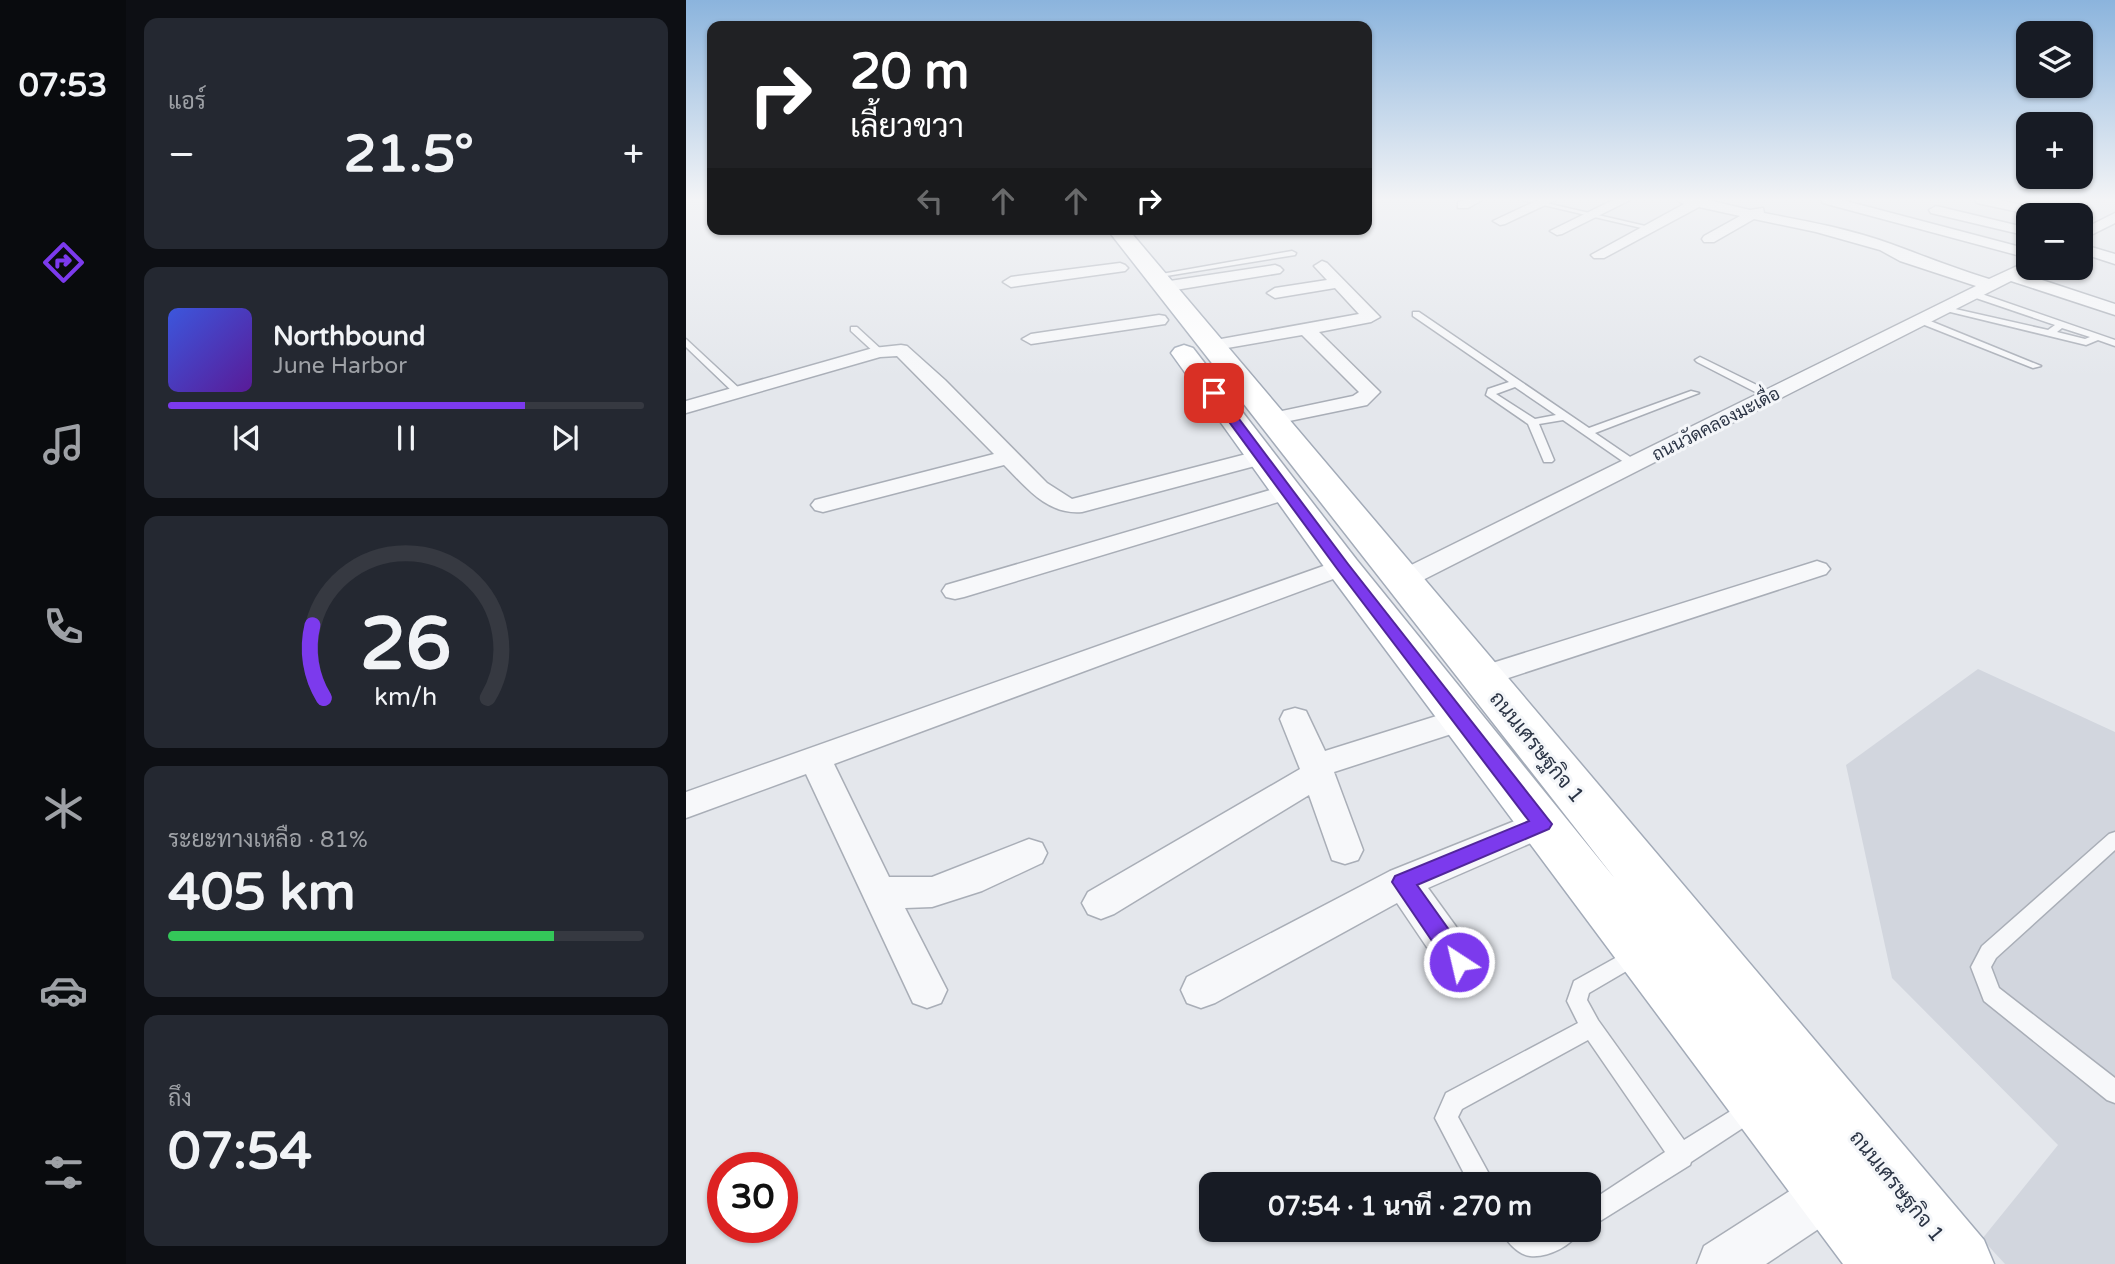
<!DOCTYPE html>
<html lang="th">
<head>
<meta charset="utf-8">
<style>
	:root { --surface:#171b24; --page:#242831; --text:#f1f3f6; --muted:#9ea1a6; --line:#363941; --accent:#7c3aed }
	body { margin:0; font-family:"Varela Round",Sarabun,sans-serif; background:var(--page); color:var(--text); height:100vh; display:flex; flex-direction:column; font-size:26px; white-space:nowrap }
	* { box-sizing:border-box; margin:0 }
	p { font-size:23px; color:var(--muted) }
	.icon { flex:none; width:38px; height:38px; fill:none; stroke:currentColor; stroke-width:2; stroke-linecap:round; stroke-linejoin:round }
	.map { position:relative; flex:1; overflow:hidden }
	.sheet { display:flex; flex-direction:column; gap:18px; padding:18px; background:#0d0f14; width:560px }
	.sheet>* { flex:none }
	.hud { position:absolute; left:21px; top:21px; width:665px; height:214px; border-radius:14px; box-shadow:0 2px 5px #0004; background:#202124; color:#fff; overflow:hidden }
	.tools { position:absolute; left:1330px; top:21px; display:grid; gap:14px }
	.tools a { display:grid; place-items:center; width:77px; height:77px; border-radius:14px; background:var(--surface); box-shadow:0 2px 5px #0004; font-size:35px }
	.speed { position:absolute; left:21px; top:1152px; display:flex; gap:14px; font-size:35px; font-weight:700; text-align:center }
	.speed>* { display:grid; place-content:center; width:91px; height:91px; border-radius:50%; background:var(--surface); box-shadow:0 2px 5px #0004; line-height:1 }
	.speed .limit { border:10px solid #d22; background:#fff; color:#111 }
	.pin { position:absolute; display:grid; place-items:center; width:60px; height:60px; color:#fff; margin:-30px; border-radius:14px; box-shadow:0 4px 10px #0006 }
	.me { position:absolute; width:77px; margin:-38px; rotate:325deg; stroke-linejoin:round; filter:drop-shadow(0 0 5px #0008) }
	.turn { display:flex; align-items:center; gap:24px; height:147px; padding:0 28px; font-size:32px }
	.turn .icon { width:91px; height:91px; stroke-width:2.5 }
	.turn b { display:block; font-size:49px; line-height:60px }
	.lanes { display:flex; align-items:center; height:66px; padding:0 28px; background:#0003; justify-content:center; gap:35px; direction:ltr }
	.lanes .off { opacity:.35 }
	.big { font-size:52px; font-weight:800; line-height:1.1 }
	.sheet .card { flex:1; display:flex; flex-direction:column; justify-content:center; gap:10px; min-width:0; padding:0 24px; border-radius:14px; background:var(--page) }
	.sheet .dial { align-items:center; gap:0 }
	.dial svg { height:182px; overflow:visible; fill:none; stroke:var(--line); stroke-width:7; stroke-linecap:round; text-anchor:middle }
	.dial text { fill:var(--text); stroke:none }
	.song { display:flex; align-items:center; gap:21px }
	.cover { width:84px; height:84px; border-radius:10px; background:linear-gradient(135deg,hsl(230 70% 55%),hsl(270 70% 35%)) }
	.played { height:7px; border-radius:4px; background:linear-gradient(90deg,var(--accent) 75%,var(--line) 75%) }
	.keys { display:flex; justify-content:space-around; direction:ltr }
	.heat { display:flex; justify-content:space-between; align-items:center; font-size:38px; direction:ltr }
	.charge { height:10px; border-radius:5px; background:linear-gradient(90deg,#34c759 81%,var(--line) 0) }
	.trip { position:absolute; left:513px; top:1172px; width:402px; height:70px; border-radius:14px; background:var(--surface); box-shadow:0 2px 5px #0004; font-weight:800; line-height:70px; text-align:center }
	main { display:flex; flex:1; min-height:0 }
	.dock { display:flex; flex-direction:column; width:126px; justify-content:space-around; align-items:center; background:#090b0e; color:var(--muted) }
	.dock .icon { width:49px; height:49px }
	.dock .on { color:var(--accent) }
	.dock b { font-size:32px; color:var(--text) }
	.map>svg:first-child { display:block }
	.built { fill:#d2d6de }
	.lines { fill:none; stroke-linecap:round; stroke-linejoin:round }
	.lane-casing { stroke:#a9aeb7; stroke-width:3 }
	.street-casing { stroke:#a9aeb7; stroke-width:3 }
	.primary-casing { stroke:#a3abb8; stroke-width:3 }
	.lane { fill:#f7f8fa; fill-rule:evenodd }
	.street { fill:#f7f8fa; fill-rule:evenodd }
	.primary { fill:#fff; fill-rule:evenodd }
	.route { fill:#7c3aed; stroke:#51269a; stroke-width:2 }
	.labels { text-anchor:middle; stroke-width:6; stroke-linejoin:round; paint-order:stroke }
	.far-street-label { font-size:18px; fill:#2b3445; stroke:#f4f6f9 }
	.street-label { font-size:21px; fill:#2b3445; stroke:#f4f6f9 }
</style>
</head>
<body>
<main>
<nav class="dock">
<b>07:53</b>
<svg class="icon on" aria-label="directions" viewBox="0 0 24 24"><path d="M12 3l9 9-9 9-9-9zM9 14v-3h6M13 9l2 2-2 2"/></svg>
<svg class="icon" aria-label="music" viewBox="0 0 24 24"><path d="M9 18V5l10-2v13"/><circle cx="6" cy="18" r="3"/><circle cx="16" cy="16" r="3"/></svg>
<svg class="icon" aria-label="phone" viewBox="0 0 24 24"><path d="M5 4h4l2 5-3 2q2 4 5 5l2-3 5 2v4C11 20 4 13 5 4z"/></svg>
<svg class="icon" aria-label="climate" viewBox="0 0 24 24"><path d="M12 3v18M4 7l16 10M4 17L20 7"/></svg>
<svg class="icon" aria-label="car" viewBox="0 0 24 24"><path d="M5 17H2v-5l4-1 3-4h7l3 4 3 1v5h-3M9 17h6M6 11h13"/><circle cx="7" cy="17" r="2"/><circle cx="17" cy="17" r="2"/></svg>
<svg class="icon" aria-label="filters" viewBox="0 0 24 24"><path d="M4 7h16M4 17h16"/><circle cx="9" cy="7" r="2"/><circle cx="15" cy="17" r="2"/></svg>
</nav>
<section class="sheet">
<div class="card"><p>แอร์</p>
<div class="heat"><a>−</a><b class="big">21.5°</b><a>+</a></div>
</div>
<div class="card">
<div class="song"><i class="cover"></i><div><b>Northbound</b><p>June Harbor</p></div></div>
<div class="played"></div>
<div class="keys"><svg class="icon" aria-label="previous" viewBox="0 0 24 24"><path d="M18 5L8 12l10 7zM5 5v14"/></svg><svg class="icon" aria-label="pause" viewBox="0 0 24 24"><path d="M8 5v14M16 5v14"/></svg><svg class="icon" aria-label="next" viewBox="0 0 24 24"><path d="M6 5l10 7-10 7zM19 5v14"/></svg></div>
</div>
<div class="card dial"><svg viewBox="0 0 100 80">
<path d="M14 69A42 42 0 1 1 86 69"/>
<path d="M14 69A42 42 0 0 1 9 37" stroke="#7c3aed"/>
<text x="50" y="56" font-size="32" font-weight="700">26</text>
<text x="50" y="72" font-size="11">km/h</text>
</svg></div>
<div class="card"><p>ระยะทางเหลือ · 81%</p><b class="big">405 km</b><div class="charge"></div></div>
<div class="card"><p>ถึง</p><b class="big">07:54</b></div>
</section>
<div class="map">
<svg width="1429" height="1264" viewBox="0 0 1429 1264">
	<rect width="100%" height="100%" fill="#e4e7ec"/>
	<path class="built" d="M1292 669 1429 732V1264H1319L1296 1239 1372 1145 1206 978 1160 765Z"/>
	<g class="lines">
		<defs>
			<path id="lane" d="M836 200H847L968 228 964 230Z
				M606 251 610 253 609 255 468 278 464 276Z
				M1284 292H1290L1429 340V346L1412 340 1400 345 1252 309 1256 306 1362 330 1369 325 1284 296ZM1376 328 1404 337 1399 339 1371 332Z
				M727 312H733L903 428 1005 391 1013 393 909 433 953 463V467H945L877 420 853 424 868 460 866 462H858L842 424 800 395 802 389 823 382 727 316ZM829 387 870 415 849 419 810 394Z
				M1231 318H1237L1355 366 1347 368 1231 322Z
				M165 327H171L196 350V354H190L165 331Z
				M0 339 55 390V394H49L0 347Z
				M1014 357 1089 394 1090 396 1081 398 1011 362 1009 360Z
				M1429 832V850L1310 958 1305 967 1313 988 1429 1078V1103L1421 1100 1298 1001 1285 967 1296 946 1423 834Z
				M949 947 956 950 959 956 956 962 903 993 901 1000 912 1020 998 1140 1064 1099 1072 1102 1075 1110 1072 1118 1005 1162 1004 1165 903 1228V1202L979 1152 902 1040 776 1109 772 1117 809 1185H784L749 1118 760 1093 892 1023 881 1001 888 981Z
				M815 1230H893C887 1246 861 1258 844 1256 832 1255 819 1240 815 1230Z"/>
			<path id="street" d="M778 200H796L782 208H772V202Z
				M852 200H870L819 224 814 225 807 221Z
				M927 200H944L876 234 871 235 864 231Z
				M991 200H1022L1064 210 1077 208 1078 213C1120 221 1164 229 1205 244 1238 256 1270 269 1303 279L1342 261V268H1348L1338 274 1429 304V315L1325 281 725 586 716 588 707 586 703 580 707 574 1290 286 1214 261 1194 250 1130 232 1068 219 1028 242H1018L1016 239 1018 236 1054 216 1013 207 918 258H908L905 255 998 204Z
				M1135 200H1156L1342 249V258L1137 203Z
				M1289 200H1313L1369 212 1371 215H1347L1291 203Z
				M1250 206 1342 228V236L1245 213 1243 210Z
				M1429 213V223L1395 240V230Z
				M1395 244 1429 254V264L1395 253Z
				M636 261 641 263 694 317 685 322 633 332 694 392 681 405 584 425 577 423 574 419 577 415 667 396 673 392 616 335 524 351 515 346 524 341 673 314 649 288 589 298 581 293 589 288 641 280 628 266Z
				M434 263 439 265 442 268 439 271 325 287 317 282 325 277Z
				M589 265 594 267 597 270 594 273 477 292 469 287 477 282Z
				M473 315 479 316 482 320 479 324 345 344 336 339 345 334Z
				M215 345 221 346 259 380 361 483 386 499 576 450 584 452 587 457 584 462 396 512C361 515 341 488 318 465L137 512 129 510 125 505 129 500 308 454 211 356 194 357 0 413V401L187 348Z
				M601 485 609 487 613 492 609 497 278 597 269 599 260 597 256 591 260 585Z
				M657 559 666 562 670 567 666 572 148 764 203 877H246L343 839 356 843 361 853 356 863 296 891 246 907 219 908 261 990 255 1003 241 1008 227 1003 120 774 0 818V792Z
				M1131 561 1140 564 1144 569 1140 574 804 684 794 687 784 684 779 677 784 670Z
				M609 708 620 711 639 751 776 708 787 711 791 719 787 727 648 772 677 850 672 860 659 864 646 860 623 795 428 914 415 919 402 914 396 903 402 892 614 769 594 719 598 711Z
				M856 810 868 813 873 823 868 833 742 888 787 950 793 962 787 974 773 979 759 974 711 903 529 1003 515 1008 501 1003 495 990 501 977 704 871Z
				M1144 1169 1161 1176 1168 1193 1161 1210 1080 1264H1011L1018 1246 1127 1176Z"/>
			<path id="primary" d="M421 229H442L1298 1240 1308 1264H1157L644 575 485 353 489 348 498 345 507 348 670 559 930 880Z"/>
		</defs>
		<use href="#lane" class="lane-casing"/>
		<use href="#street" class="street-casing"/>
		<use href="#primary" class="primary-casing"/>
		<use href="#lane" class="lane"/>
		<use href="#street" class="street"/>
		<use href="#primary" class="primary"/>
	</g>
	<linearGradient id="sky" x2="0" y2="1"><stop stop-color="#8bb4dd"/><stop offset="0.53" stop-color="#f3f4f6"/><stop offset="1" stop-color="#f3f4f6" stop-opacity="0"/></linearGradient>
	<rect width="1429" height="377" fill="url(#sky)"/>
	<path class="route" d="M524 391H532L662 564 866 824 863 829 731 885 781 955 784 962 781 969 773 972 765 969 706 882 709 876 843 821 652 570 524 396Z"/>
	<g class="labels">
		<g class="far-street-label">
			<text transform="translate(1030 424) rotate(-27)" y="6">ถนนวัดคลองมะเดื่อ</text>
		</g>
		<g class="street-label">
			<text transform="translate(851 747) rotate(51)" y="7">ถนนเศรษฐกิจ 1</text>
			<text transform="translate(1211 1186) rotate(51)" y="7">ถนนเศรษฐกิจ 1</text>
		</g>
	</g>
</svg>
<div class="tools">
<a><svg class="icon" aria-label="layers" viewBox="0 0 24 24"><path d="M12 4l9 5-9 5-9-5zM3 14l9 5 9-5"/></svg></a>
<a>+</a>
<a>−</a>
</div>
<div class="speed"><div class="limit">30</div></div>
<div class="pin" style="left:528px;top:393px;background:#d93025"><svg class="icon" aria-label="arrive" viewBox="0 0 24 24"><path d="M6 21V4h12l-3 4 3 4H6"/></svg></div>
<svg class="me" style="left:773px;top:962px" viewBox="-20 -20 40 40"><circle r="17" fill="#7c3aed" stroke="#fff" stroke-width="3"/><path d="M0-11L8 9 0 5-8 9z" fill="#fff"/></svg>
<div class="trip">07:54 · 1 นาที · 270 m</div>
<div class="hud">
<div class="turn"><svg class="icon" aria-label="right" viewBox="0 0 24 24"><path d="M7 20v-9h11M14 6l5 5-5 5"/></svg><div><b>20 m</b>เลี้ยวขวา</div></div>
<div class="lanes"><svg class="icon off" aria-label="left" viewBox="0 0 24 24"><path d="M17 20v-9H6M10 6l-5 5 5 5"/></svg><svg class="icon off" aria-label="ahead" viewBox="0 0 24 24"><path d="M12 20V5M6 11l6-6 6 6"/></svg><svg class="icon off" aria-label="ahead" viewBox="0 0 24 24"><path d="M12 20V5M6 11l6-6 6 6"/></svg><svg class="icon" aria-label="right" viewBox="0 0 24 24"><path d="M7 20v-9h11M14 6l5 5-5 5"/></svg></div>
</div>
</div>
</main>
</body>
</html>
